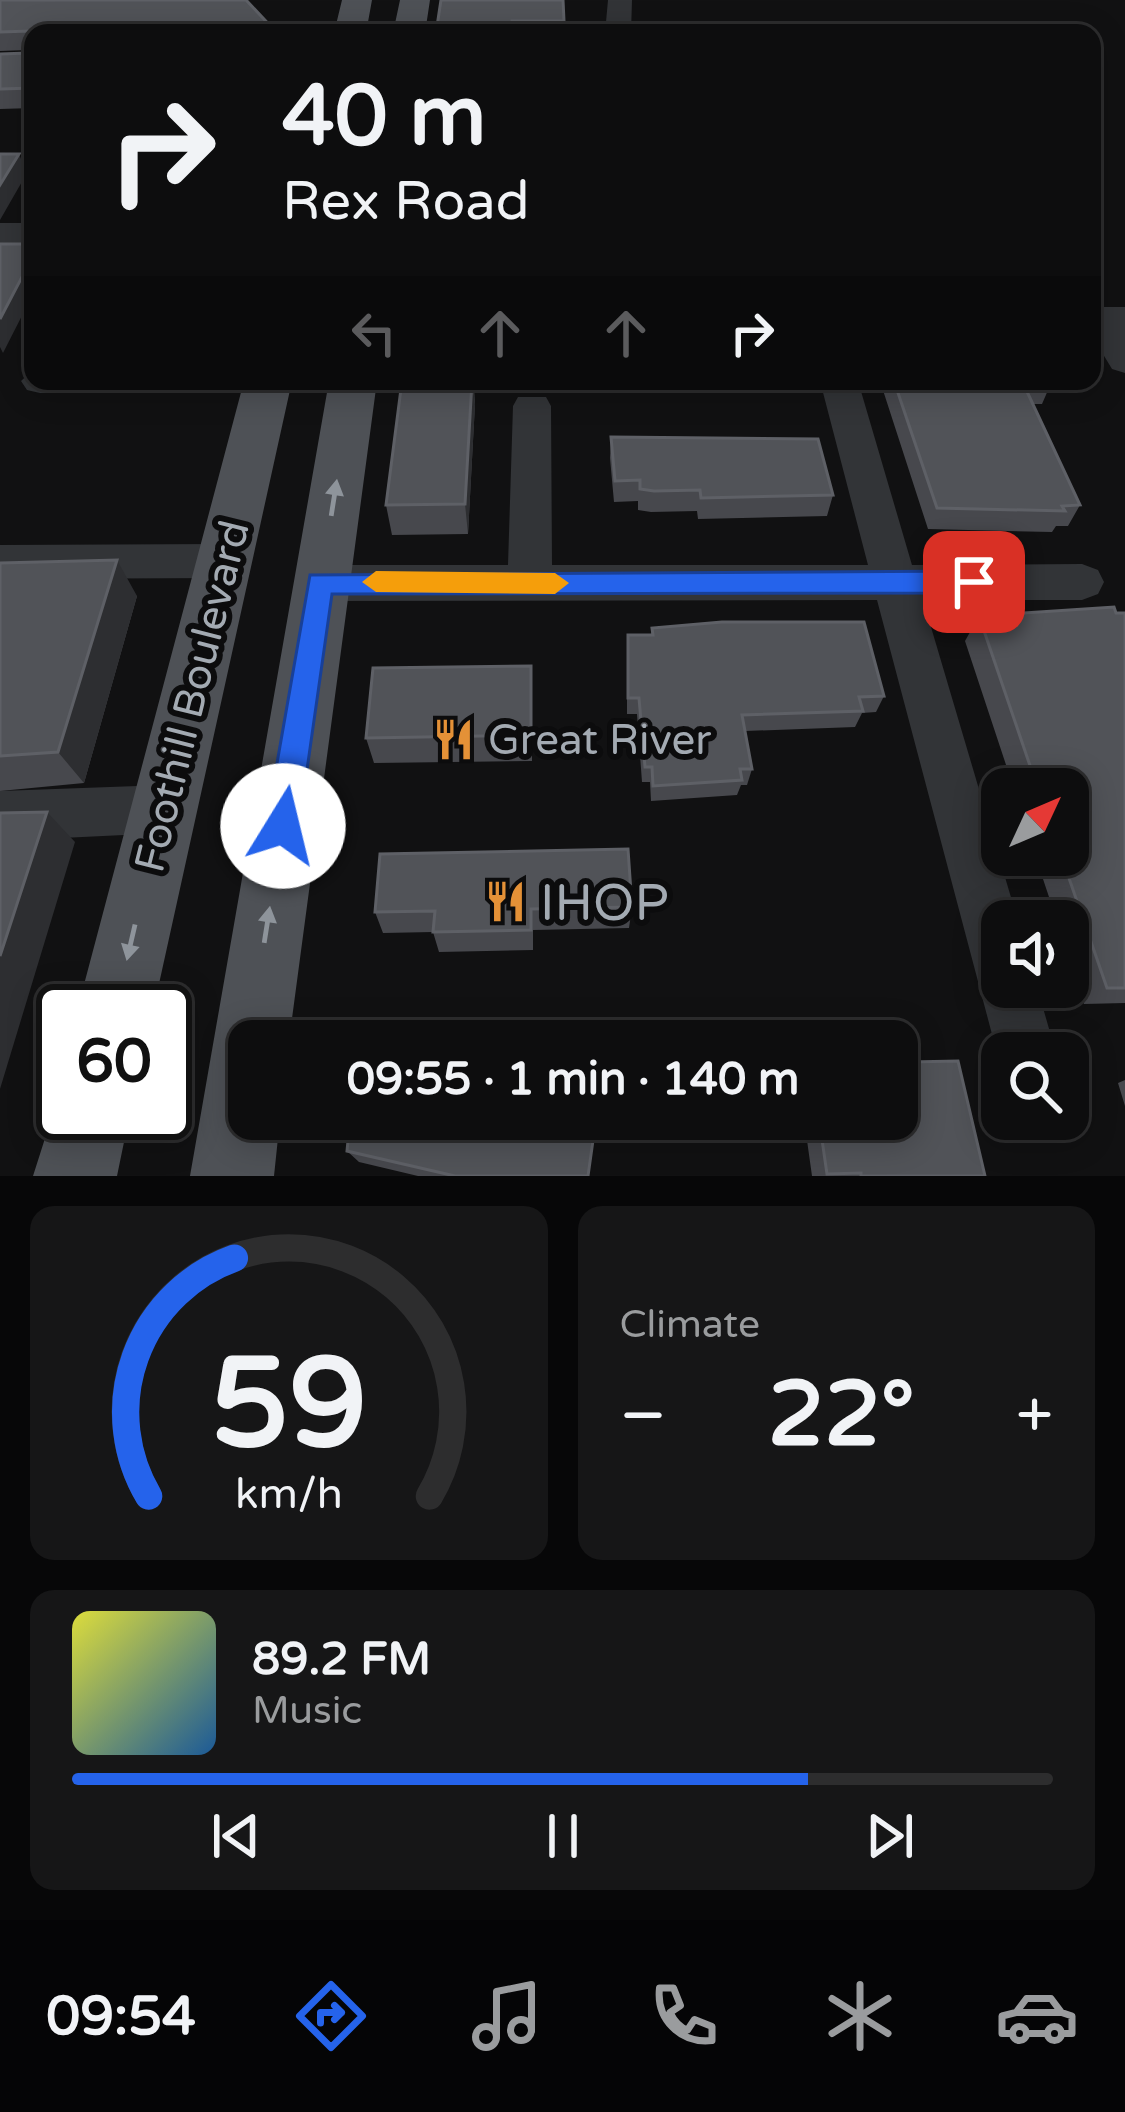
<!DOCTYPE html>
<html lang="en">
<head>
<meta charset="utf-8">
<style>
	:root { --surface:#0d0d0e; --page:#161617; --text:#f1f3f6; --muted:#9a9c9e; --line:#2d2d2e; --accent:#2563eb }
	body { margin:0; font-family:"Varela Round",sans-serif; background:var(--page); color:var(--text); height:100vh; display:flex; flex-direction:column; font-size:45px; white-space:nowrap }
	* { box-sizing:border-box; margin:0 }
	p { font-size:39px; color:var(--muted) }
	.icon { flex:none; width:66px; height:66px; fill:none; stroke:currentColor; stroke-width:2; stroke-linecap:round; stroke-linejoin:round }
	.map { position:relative; height:1176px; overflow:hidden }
	.side { display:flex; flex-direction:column; gap:30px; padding:30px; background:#070708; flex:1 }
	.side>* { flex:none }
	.top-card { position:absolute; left:24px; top:24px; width:1077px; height:366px; border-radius:24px; box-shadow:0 6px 30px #0003,0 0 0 3px var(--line); background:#0d0d0e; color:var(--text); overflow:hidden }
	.needle { width:78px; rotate:46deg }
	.fabs { position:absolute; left:981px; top:768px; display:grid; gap:24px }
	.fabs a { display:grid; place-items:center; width:108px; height:108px; border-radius:24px; background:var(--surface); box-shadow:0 6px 30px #0003,0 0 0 3px var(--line); font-size:60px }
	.speed { position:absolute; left:36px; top:984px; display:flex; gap:24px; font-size:60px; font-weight:700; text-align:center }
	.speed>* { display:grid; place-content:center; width:156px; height:156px; border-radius:50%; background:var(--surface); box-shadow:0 6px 30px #0003,0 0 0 3px var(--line); line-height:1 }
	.speed .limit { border:6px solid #111; border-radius:18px; background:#fff; color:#111 }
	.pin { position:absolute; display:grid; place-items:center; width:102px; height:102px; color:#fff; margin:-51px; border-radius:24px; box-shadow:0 6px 18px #0006 }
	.me { position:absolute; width:132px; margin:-66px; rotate:9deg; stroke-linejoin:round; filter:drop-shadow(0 0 9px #0008) }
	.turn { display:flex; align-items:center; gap:42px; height:252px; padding:0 60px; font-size:54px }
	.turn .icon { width:156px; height:156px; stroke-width:2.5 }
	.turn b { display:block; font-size:84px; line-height:102px }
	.lanes { display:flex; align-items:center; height:114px; padding:0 60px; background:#0003; justify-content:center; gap:60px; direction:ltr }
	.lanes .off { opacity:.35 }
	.big { font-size:90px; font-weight:800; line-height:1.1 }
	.side .tile { flex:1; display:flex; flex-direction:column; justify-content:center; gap:18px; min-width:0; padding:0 42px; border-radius:24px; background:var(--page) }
	.side .dial { align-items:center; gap:0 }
	.dial svg { height:312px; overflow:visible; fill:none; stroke:var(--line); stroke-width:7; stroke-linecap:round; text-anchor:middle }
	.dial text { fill:var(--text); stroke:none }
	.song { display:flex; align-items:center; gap:36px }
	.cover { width:144px; height:144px; border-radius:18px; background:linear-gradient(135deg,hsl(60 70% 55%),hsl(210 70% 35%)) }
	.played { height:12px; border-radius:6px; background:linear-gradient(90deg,var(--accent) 75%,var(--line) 75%) }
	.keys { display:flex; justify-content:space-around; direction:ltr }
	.heat { display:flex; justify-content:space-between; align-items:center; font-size:66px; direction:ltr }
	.side .tiles { flex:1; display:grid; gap:30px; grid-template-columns:1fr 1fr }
	.tile:last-child { grid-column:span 2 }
	.trip { position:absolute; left:228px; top:1020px; width:690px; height:120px; border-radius:24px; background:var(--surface); box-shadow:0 6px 30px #0003,0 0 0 3px var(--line); font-weight:800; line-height:120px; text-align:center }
	.menu { display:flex; height:192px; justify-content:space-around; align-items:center; background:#050506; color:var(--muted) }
	.menu .icon { width:84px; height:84px }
	.menu .current { color:var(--accent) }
	.menu b { font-size:54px; color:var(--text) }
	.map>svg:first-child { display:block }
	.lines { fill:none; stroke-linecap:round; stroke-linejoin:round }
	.minor { fill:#323437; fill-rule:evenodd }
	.major { fill:#4e5156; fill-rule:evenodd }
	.wall { fill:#47484d }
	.shaded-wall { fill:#2d2e31 }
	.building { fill:#515358; stroke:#5e6066; stroke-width:3 }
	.oneway { fill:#8e949b }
	.route { fill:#2563eb; stroke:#184099; stroke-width:3 }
	.slow { fill:#f59e0b }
	.labels { text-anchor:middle; stroke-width:12; stroke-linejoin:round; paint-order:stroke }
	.street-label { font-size:42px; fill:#a3aab2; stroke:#0c0c0d }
	.poi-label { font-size:42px; fill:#a3aab2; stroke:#0c0c0d; text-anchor:start }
	.near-poi-label { font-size:51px; fill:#a3aab2; stroke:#0c0c0d; text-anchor:start }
</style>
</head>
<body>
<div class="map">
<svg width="1125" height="1176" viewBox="0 0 1125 1176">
	<rect width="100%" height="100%" fill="#111112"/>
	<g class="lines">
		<path class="minor" d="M608 0H632L631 33H605Z
			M0 223H33V243H0Z
			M1092 307H1125V373L1112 369 1092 336Z
			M33 370V381H172L166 390 153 393H40L27 390 21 381Z
			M820 381H858L912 565 1082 564 1098 570 1104 582 1098 594 1082 600H923L1018 921H1002V987H1037L1056 1053H1002V1072L877 600 320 601 304 595 298 583 304 571 320 565H508L513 406 518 397H546L551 406 552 565H868Z
			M223 544 239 549 245 561 239 573 223 578 0 579V545Z
			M165 785 184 792 191 809 184 826 165 833 0 841V791Z"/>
		<path class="major" d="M342 0H372L366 33H334Z
			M400 0H430L425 33H393Z
			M244 381H292L153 1011H77Z
			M329 381H377L289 1041H249V1119H280L274 1176H190Z
			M62 1085 63 1113H130L117 1176H33Z"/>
	</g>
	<path class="wall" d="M0 0 33 33V108L0 109V54L28 53V50L0 51Z
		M563 0 564 33H436Z
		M402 381H547V388H474L475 404 468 534 392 535 386 505Z
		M880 381H1052L1042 404H1033L1080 505 1068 526H1056L1052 532 928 529Z
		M611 437 833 495 827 516 698 519 697 511 651 512 638 510V501L614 502 610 458Z
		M0 563 137 596 84 783 0 791Z
		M1125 613V1003L1084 1004 1068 954V921H1057L1035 855H1068V789H1014L965 641 979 616Z
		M652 628 884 696 876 712 862 713 855 727 745 731 752 769 747 785H741L737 795 651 801 650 782H642L637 714H627V653L628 635H651Z
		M531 666 532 761 374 763 366 738Z
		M632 907 629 928 533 930V950L439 952 433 932 383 933 375 912Z
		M909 1062 985 1176H812L804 1119H897Z
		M1125 1080V1106L1118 1083Z
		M350 1119H606L604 1128H595L588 1176H418L359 1162 347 1151Z"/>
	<path class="shaded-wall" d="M19 154 27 173 0 220V185Z
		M33 256V294L3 353 0 347V319Z
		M472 381 475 404 468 534 465 504Z
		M117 560 137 596 84 783 58 752Z
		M47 812 75 842 0 1089V956Z"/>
	<path class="building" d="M0 0H246L277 33H33V88L0 89V54L28 53 29 31 0 32Z
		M441 0H563L564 21H512L511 33H436Z
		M0 154H19L0 185Z
		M0 244H33V256L0 319Z
		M402 381H472L465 504 386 505Z
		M894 381H1052L1023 383 1080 505 1062 506 1065 511 937 508Z
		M611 437 818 439 833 495 701 498 700 490 654 491 640 489V480L615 481Z
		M117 560 58 752 0 756V563Z
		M1114 607 1116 613H1125V988H1107L1061 855H1068V789H1038L979 616Z
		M722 622H864L884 696 859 697 863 711 742 715 752 769H740L742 780 653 786 652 767H645L639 698H628V635H653L652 628Z
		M531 666V735L366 738 373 668Z
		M47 812 0 956V813Z
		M628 849 632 907 531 909V930L433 932 435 911 375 912 380 854Z
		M897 1042H906L909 1062 958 1061 985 1176H861V1173L827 1174 819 1119H897Z
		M350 1119H596L588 1176H455L347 1151Z"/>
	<defs><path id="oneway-solid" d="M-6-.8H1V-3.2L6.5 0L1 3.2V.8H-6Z" transform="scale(3)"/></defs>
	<g class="oneway">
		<use href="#oneway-solid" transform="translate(334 498) rotate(-81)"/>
		<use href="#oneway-solid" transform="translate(267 925) rotate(-81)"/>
		<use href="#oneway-solid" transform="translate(131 942) rotate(103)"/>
	</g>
	<path class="route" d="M974 571 987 582 974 593 332 594 299 826 294 837 283 841 271 837 266 826 310 575Z"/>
	<path class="slow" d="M376 571 555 573 569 583 555 594 376 592 362 582Z"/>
	<defs>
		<symbol id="restaurant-bare" viewBox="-9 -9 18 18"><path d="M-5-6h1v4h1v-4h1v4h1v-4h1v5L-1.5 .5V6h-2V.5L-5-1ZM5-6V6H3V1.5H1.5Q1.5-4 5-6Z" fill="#e49137" stroke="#0c0c0d" stroke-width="2.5" paint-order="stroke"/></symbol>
	</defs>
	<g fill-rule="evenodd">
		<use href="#restaurant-bare" x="424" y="710" width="59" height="59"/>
		<use href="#restaurant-bare" x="476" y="872" width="59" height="59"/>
	</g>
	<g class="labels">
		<g class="street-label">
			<text transform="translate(191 696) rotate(-76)" y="15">Foothill Boulevard</text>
		</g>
		<g class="poi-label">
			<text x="488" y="754">Great River</text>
		</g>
		<g class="near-poi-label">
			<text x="540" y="920">IHOP</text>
		</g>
	</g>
</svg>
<div class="fabs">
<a><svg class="needle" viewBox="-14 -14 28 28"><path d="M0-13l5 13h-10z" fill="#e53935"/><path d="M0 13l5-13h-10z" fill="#9a9c9e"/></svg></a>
<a><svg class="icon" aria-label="sound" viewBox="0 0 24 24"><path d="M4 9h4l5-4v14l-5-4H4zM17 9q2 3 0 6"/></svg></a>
<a><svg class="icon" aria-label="search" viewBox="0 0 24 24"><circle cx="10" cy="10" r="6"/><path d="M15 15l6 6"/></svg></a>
</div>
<div class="speed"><div class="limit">60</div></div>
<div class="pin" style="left:974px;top:582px;background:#d93025"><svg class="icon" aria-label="arrive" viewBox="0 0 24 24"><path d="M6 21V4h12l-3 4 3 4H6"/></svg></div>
<svg class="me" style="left:283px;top:826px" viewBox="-20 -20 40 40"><circle r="19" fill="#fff"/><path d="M0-13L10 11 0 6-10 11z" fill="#2563eb"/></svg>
<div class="trip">09:55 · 1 min · 140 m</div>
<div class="top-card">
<div class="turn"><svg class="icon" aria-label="right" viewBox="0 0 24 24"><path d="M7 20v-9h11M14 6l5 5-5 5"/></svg><div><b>40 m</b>Rex Road</div></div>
<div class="lanes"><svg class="icon off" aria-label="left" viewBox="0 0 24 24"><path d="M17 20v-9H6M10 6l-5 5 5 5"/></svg><svg class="icon off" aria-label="ahead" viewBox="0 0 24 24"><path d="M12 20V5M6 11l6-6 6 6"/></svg><svg class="icon off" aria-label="ahead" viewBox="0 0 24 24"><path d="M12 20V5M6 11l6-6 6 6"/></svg><svg class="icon" aria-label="right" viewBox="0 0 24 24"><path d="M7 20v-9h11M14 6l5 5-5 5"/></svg></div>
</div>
</div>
<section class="side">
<div class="tiles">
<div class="tile dial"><svg viewBox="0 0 100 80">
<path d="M14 69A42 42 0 1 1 86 69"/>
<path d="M14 69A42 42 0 0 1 36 8" stroke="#2563eb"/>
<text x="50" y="56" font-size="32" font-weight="700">59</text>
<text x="50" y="72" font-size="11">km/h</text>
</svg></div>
<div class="tile"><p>Climate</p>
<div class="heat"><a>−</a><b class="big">22°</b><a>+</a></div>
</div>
<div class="tile">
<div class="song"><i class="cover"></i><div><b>89.2 FM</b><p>Music</p></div></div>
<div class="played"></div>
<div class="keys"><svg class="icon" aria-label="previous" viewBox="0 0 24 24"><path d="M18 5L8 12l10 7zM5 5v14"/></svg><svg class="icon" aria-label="pause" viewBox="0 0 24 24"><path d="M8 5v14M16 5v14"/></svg><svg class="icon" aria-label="next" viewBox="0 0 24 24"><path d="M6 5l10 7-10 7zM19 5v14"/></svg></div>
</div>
</div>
</section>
<nav class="menu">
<b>09:54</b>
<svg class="icon current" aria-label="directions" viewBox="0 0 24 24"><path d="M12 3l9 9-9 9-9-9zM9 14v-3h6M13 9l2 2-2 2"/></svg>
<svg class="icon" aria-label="music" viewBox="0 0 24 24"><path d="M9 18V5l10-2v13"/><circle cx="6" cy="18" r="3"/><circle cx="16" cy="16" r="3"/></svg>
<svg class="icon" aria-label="phone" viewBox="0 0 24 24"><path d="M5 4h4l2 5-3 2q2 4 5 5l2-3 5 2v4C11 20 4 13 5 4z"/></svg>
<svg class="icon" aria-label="climate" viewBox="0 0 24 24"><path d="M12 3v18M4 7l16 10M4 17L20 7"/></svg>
<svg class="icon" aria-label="car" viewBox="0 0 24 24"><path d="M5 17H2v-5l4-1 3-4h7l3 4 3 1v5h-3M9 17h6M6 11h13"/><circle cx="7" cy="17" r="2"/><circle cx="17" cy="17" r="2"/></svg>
</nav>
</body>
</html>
